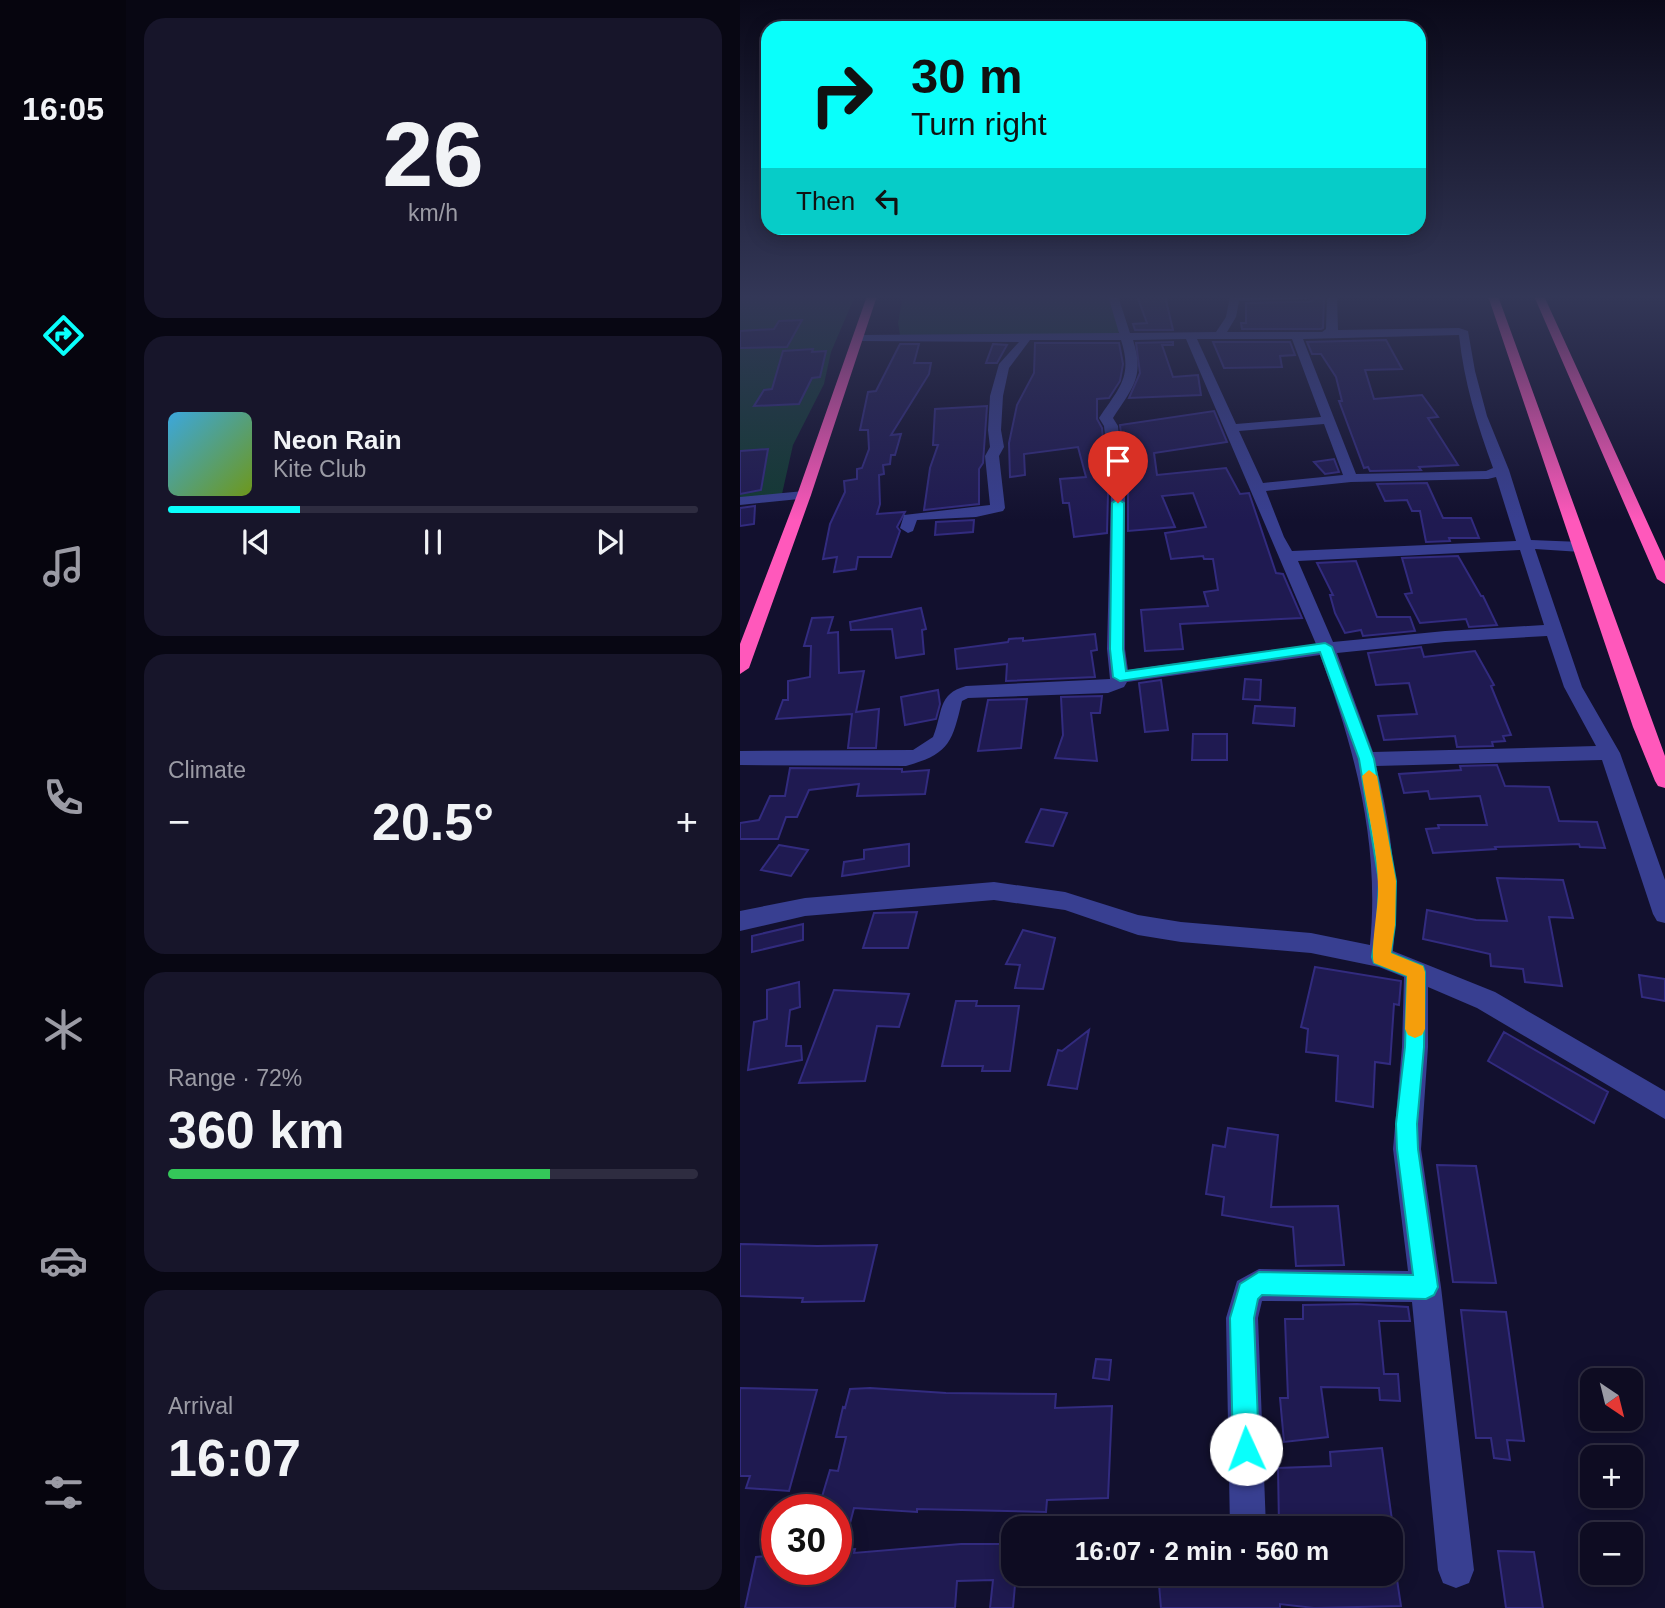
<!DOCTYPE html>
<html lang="en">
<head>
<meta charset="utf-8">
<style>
	:root { --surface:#0e0c22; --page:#17152a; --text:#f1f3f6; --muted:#9b9ba5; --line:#2e2c40; --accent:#09fffb }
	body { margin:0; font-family:Helvetica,sans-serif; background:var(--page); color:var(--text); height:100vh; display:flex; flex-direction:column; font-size:26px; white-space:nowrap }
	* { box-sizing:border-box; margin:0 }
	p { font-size:23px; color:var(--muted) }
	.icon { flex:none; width:38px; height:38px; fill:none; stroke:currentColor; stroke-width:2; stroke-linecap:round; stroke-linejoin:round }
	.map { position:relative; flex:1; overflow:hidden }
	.details { display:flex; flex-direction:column; gap:18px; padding:18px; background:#080713; width:614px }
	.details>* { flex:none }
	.hud { position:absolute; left:21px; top:21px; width:665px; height:214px; border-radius:21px; box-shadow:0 4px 18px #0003,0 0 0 2px var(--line); background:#09fffb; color:#111; overflow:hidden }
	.needle { width:46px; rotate:145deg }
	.buttons { position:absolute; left:840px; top:1368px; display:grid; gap:14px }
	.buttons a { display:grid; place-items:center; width:63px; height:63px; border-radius:14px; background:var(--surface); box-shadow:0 4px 18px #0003,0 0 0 2px var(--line); font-size:35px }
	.speed { position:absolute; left:21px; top:1494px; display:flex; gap:14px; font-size:35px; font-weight:700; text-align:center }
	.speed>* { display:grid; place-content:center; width:91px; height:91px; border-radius:50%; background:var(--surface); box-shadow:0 4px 18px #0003,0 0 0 2px var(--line); line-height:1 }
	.speed .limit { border:10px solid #d22; background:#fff; color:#111 }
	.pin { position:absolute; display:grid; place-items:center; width:60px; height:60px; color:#fff; margin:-72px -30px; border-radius:50% 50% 50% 0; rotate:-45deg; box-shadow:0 0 7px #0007 }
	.pin .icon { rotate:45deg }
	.me { position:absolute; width:77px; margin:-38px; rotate:358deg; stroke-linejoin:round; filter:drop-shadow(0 0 5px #0008) }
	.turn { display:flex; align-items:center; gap:24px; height:147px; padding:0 35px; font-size:32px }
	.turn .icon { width:91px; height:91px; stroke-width:2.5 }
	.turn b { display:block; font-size:49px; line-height:60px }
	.then { display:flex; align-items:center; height:66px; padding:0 35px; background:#0003; gap:14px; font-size:26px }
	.big { font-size:52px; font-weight:700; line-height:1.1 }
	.details .tile { flex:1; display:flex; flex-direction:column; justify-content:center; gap:10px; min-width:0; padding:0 24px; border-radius:21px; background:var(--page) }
	.details .dial { align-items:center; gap:0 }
	.dial b { font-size:91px; line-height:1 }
	.song { display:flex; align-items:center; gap:21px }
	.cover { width:84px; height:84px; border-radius:10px; background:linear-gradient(135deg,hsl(200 70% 55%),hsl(80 70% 35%)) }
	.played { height:7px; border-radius:4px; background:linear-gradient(90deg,var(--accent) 25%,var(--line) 25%) }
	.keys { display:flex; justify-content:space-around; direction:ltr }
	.heat { display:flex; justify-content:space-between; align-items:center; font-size:38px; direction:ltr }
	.charge { height:10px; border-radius:5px; background:linear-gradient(90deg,#34c759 72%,var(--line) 0) }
	.trip { position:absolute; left:261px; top:1516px; width:402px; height:70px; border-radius:21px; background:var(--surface); box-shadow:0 4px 18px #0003,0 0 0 2px var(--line); font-weight:700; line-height:70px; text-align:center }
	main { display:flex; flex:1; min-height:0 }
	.menu { display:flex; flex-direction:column; width:126px; justify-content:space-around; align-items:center; background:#06050e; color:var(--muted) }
	.menu .icon { width:49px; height:49px }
	.menu .current { color:var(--accent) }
	.menu b { font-size:32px; color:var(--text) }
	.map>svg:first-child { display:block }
	.green { fill:#123933 }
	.building { fill:#1f1a51; stroke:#322b7f; stroke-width:2 }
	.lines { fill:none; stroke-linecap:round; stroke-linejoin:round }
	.minor { fill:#383f91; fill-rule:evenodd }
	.highway { fill:#ff58bb; fill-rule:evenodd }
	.route { fill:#09fffb; stroke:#06a6a3; stroke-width:2 }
	.slow { fill:#f59e0b }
</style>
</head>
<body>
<main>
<nav class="menu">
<b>16:05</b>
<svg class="icon current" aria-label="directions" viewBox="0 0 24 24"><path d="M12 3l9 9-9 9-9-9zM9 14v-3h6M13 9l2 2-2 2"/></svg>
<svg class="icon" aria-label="music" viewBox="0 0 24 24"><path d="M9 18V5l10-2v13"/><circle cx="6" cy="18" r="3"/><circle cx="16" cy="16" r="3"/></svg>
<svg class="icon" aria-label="phone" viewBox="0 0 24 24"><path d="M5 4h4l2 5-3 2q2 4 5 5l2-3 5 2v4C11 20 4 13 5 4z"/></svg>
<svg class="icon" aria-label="climate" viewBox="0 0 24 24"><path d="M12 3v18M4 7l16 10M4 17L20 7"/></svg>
<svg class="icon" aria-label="car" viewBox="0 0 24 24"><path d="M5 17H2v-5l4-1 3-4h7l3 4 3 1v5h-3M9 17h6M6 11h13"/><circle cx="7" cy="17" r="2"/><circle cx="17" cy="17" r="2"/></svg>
<svg class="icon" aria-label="filters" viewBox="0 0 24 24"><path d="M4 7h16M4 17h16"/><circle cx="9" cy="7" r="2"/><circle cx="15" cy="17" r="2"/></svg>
</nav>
<section class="details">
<div class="tile dial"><b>26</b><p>km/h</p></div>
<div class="tile">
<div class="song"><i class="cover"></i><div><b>Neon Rain</b><p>Kite Club</p></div></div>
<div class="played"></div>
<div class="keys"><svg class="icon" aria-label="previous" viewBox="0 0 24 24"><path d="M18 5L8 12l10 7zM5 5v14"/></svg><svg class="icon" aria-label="pause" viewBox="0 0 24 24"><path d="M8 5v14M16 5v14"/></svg><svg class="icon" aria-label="next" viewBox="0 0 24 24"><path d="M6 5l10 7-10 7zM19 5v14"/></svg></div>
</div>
<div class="tile"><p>Climate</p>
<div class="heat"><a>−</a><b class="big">20.5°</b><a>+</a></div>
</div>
<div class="tile"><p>Range · 72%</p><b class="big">360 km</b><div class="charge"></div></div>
<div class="tile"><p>Arrival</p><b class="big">16:07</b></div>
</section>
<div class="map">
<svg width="925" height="1608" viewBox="0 0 925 1608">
	<rect width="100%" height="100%" fill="#12102e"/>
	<path class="green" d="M0 296H115L91 352 84 384 53 445 42 494 0 498Z
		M163 296H370L380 331 377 334 160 335 158 323Z"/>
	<path class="building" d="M397 296H425L433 330H395L393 324 407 323Z
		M576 298H584L583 328 581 329H502L501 323H506V303L569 302Z
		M62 320 47 347 0 348V331L34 329 39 321Z
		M646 340 662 369 625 370 634 399 682 395 698 417 688 418 718 465 679 467 681 470 630 471 628 467 624 468 599 401H602L596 377 581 354H572L567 342Z
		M433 342V345H422L433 377 458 375 461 395 389 398 400 373 396 343Z
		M473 342H550L555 355 540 356 542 367 484 368Z
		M295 343H379L383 364 380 381 369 398 357 399V419L362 428 368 493 367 533 334 537 329 503H323L320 479 346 477 338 447 284 454 285 475 270 477 269 443 277 405 294 373Z
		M160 344H179L174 363H191L189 374 151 435 161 434 155 455H151L150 464 143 465 144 474 139 475 140 504 137 514 165 512 157 527 160 531 151 557H118L116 569 94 572 97 557 83 559 90 524 105 492 104 481 117 479V469L122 468 129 449 128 430H120L128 392 136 391Z
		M253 344 267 345 257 363H246Z
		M73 349 72 352 86 351 80 377 72 378 59 404 14 406 24 390 32 389 43 351Z
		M247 406 243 463 239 469V504L184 510 190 468 198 445H193L195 409Z
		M474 411 487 442 414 453 417 475 486 468 500 494 509 493 536 573 543 574 562 618 440 624 443 649 405 651 401 610 468 606 464 592 478 590 473 559H464L463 556 431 559 425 533 466 527 453 493 422 496 435 527 388 531V493L380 425Z
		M28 449 21 490 0 494V451Z
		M594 459 599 472 585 474 574 462Z
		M687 483 703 518H731L739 538H709L710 541 686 542 680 511H672L667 500 645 501 637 484Z
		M15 506 14 524 0 526V508Z
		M234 520 233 532 195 535 196 522Z
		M718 556 741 596H743L757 625 729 627 726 619 680 623 665 594 672 593 662 558Z
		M616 561 637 617H670L675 631 623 636 621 630 605 633 595 613 590 595H593L577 563Z
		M181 608 186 629 182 630 184 654 156 658 152 629 111 630 110 622Z
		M93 617 88 633 98 632 99 673 124 671 116 712 139 709 136 748H108L112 714 36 719 43 700H48V681L70 677 71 646H64L72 618Z
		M355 634 357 650 351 651 355 677 266 681 267 664 217 669 215 649 268 642 269 639 283 638V641Z
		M681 647 684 657 735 651 754 685 751 686 771 735 763 736 765 741 752 742 753 746 717 747 715 736 644 740 638 716 677 714 669 683 636 685 628 653Z
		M505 679 521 680 520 700 503 699Z
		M421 680 428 730 405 732 399 683Z
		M198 690 200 704 196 719 165 725 161 697Z
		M362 696 360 713H351L357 761 315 758 323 735 321 697Z
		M287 699 281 748 238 751 248 700Z
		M515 706 555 708 554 726 513 723Z
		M453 734H487V760H452Z
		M757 765 765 786 809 787 819 821 857 822 865 848 840 847 839 844 755 847 756 849 693 853 686 829 699 828 698 825H747L740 796 690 799 688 791 664 793 659 774 721 770 720 766Z
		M50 768 162 769V772L189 770 185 794 117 796 119 784 69 790 57 817H46L38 839H0V823L19 820 30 796H45Z
		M301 809 327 813 313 846 286 842Z
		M169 844V866L102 876 104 862 124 859V850Z
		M39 845 68 850 51 876 21 870Z
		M757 878 823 880 833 918 809 917 822 986 785 982 783 969 751 966 750 954 683 939 687 910 736 920 767 921Z
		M177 912 168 948H123L134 913Z
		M63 924V940L12 952V936Z
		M283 930 315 938 303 989 275 988 280 965 266 964Z
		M575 967 661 981 659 1005 654 1004 650 1064 635 1062 633 1107 596 1101 598 1056 566 1052 568 1029 561 1027Z
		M899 975 925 979V1001L902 997Z
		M59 982 60 1007 50 1010 46 1046H61L62 1060 8 1070 14 1022 27 1019V990Z
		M94 990 169 994 159 1027 137 1026 125 1081 59 1083Z
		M216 1001H237L236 1006H279L270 1071H242L243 1066H202Z
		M349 1030 337 1089 308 1085 318 1050 322 1051Z
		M764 1032 868 1092 854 1123 748 1061Z
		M488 1128 538 1135 531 1207 598 1206 604 1265 556 1266 553 1227 482 1215 484 1197 466 1194 473 1145 485 1147Z
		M697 1165 736 1166 756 1283 713 1282Z
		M0 1244 77 1246 137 1245 124 1301 62 1302 63 1298 0 1296Z
		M617 1304 668 1307 670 1321H639L644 1374H658L660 1401 640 1400 639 1388 581 1387 588 1437 544 1442 540 1398H548L545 1319H563V1305Z
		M721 1310 766 1312 784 1441 767 1440 770 1460 754 1458 751 1438H736Z
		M356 1359 371 1360 369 1380 353 1378Z
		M0 1388 77 1390 49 1491 6 1488 10 1476H0Z
		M130 1388 206 1393 316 1394 315 1408 372 1406 368 1498 307 1500 306 1512 177 1509V1512L114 1508 103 1550 115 1549 114 1553 221 1544H273V1573H276L273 1608H250L253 1580 217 1581 215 1608H5L16 1557 37 1555V1570H96V1510H78L90 1470 98 1471 106 1437H96L103 1407 105 1408 110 1389Z
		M642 1448 652 1520 588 1526H539L538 1468 591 1466 590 1452Z
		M758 1551 794 1552 803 1608H766Z
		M418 1573H656L661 1606 574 1608 540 1604V1608H421Z"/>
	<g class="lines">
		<path class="minor" d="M368 296H378L390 333 476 332 486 317 490 296H574L569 299 499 301 496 317 487 332H582L586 329 587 296H597L598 330 719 328 728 331 735 371 747 416 769 470 791 540 841 542 849 547 841 552 795 549 842 687 880 753 925 880V923L917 921 913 914 862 760 636 766C652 828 658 887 653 951L755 992 925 1091V1119L737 1008 688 987V1047L681 1149 701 1287 734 1570 729 1583 716 1588 703 1583 698 1570 672 1302 522 1301 518 1318 526 1528H490L486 1318 497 1281 519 1269 668 1271 653 1149 662 1047 664 977 639 967 571 953 441 942 398 935 325 910 254 900 65 916 0 931V911L65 898 254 882 325 892 398 915 441 922 571 933 630 945C640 843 615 750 580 655L387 682 384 687 368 693 228 698 222 701C212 743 209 754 166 766L0 765V751L173 750 193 737C203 713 197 694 226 686L370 679 367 649 371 493 364 426 359 418C379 388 393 377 381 340H290L269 368 263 396 261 430 264 447 259 456 265 508 263 511 236 517 177 520 173 531 168 533 160 528 164 515 250 505 245 456 250 447 248 430 250 396 259 364 279 342 118 341 112 338 118 335 379 333ZM719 335C724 382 737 424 753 468L746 471 616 474 563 339ZM446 339 576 644 388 670 385 649V493L378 426 373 418C392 388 405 377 393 340ZM457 339H552L581 417 496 424ZM584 424 603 475 523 483 499 431ZM756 477 776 541 552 551 544 537 526 491 611 482 748 479ZM780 550 804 625 705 631 593 642 558 561ZM807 636 824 687 856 746 633 752 597 653 705 642Z
			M64 491 71 495 69 498 0 505V497Z"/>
		<path class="highway" d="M127 296H137L71 495 9 668 0 674V644L57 495Z
			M748 296H758L925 756V788L918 786 915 781 893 727Z
			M794 296H804L925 561V584L917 579Z"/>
	</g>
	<linearGradient id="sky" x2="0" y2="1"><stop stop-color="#0a0919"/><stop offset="0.57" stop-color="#333757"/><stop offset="1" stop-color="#333757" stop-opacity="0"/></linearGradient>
	<rect width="925" height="521" fill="url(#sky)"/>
	<path class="route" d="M378 499 384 503 383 649 386 671 585 643 592 647 634 759 656 881 655 925 651 953 683 966 685 972 684 1047 677 1124 678 1149 698 1287 694 1295 686 1299 522 1295 518 1299 514 1318 519 1449 515 1458 506 1462 497 1458 493 1449 490 1318 500 1284 519 1272 673 1275 657 1149 656 1124 665 1047 667 976 634 963 632 957 637 925 639 881 619 759 580 652 380 681 373 677 370 649 372 503Z"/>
	<path class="slow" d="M629 770 637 776 656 881 655 925 651 953 683 966 685 972V1029L682 1035 675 1038 668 1035 665 1029 667 976 634 963C630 955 638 907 638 894 639 855 628 814 622 776Z"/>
</svg>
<div class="buttons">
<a><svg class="needle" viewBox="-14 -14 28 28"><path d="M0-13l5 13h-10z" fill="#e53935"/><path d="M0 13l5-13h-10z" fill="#9b9ba5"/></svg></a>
<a>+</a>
<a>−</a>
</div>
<div class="speed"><div class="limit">30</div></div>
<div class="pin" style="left:378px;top:503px;background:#d93025"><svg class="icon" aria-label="arrive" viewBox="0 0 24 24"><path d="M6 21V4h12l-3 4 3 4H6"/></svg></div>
<svg class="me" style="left:506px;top:1449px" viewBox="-20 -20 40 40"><circle r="19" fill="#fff"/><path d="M0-13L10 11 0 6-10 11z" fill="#09fffb"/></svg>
<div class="trip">16:07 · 2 min · 560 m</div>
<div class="hud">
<div class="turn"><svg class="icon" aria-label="right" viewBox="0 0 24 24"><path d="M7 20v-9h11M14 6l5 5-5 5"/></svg><div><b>30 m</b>Turn right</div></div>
<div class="then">Then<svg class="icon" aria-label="left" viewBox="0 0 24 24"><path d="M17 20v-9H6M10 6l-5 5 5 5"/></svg></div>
</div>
</div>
</main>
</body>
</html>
